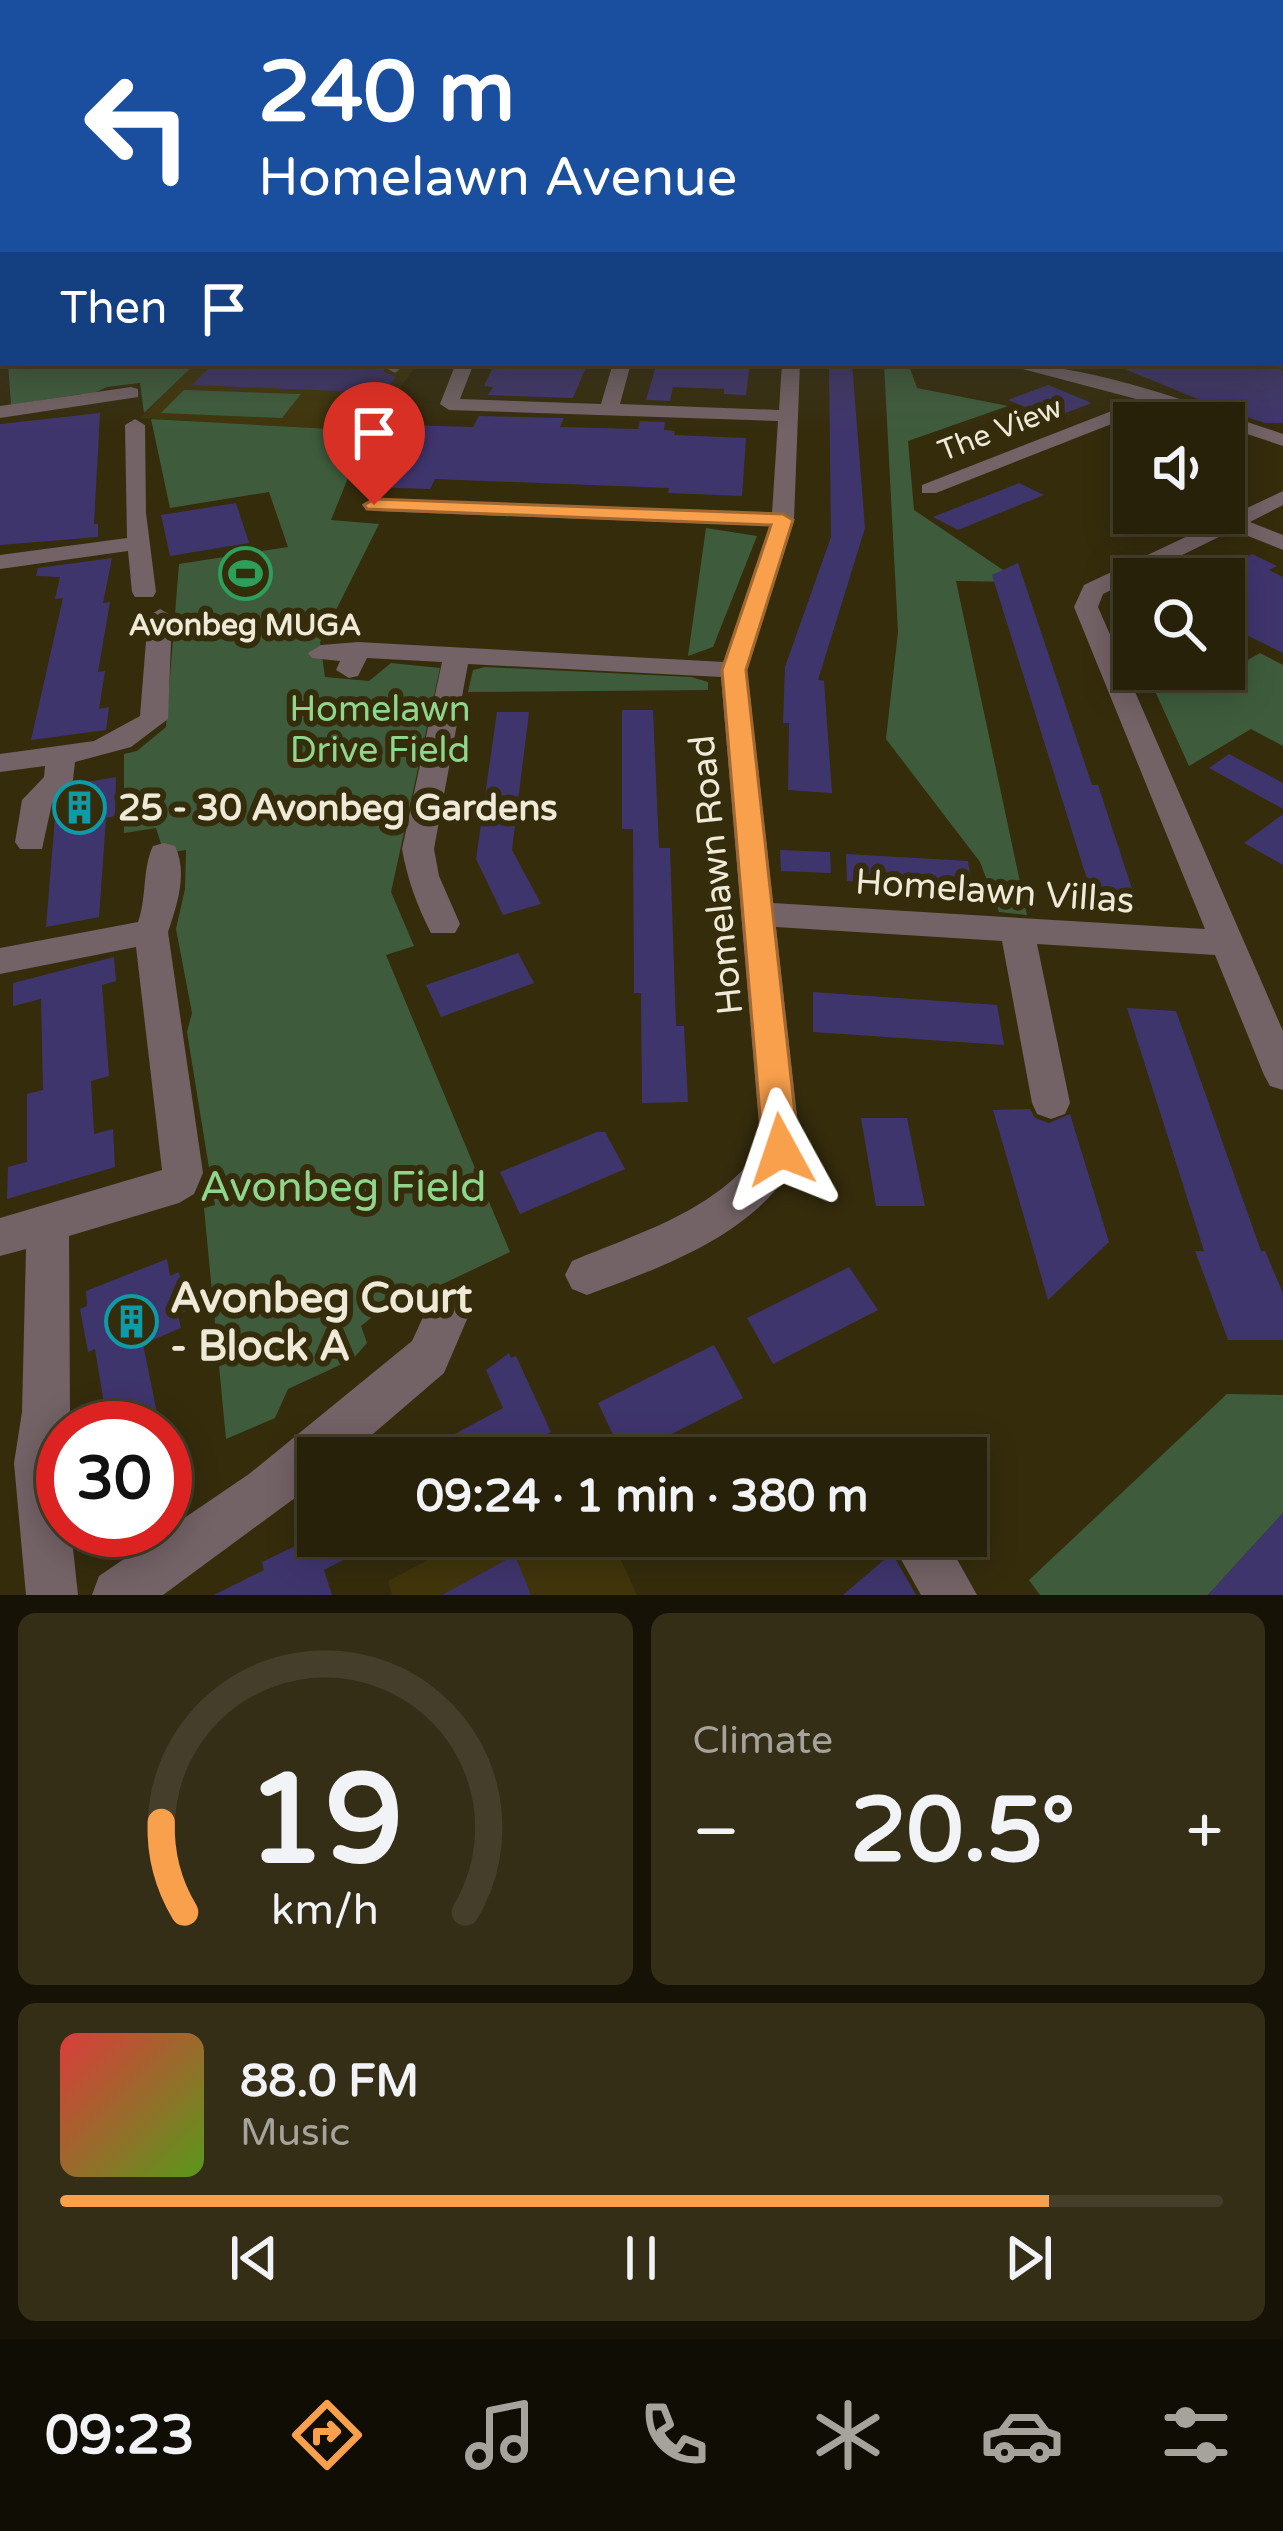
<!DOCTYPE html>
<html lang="en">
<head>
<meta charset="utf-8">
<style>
	:root { --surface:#282109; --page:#342e17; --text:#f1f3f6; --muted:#a5a39c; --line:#443e2a; --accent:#f9a04c }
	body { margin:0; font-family:"Varela Round",sans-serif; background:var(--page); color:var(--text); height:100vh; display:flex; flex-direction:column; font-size:45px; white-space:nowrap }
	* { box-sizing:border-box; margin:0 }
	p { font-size:39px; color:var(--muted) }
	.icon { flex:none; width:66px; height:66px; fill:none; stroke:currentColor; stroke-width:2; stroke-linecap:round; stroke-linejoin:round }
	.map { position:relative; height:1595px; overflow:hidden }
	.details { display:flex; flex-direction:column; gap:18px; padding:18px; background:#161205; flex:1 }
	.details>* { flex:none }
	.hud { position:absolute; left:0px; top:0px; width:1284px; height:366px; box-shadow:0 6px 30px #0003,0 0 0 3px var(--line); background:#1a4fa0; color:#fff; overflow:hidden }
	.buttons { position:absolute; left:1113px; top:402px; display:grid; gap:24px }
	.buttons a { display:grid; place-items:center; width:132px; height:132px; border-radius:0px; background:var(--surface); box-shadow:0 6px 30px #0003,0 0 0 3px var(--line); font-size:60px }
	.speed { position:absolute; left:36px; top:1401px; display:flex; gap:24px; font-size:60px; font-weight:700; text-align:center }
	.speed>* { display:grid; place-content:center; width:156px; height:156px; border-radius:50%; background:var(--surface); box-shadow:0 6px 30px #0003,0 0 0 3px var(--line); line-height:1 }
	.speed .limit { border:18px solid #d22; background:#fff; color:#111 }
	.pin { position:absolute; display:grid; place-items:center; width:102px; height:102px; color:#fff; margin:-123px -51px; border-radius:50% 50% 50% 0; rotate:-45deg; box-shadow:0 0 12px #0007 }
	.pin .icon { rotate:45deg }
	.me { position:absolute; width:132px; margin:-66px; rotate:355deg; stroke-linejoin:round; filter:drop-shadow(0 0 9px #0008) }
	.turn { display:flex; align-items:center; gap:42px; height:252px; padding:0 60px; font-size:54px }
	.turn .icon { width:156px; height:156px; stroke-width:2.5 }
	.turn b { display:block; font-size:84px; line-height:102px }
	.then { display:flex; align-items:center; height:114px; padding:0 60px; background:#0003; gap:24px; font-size:45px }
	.big { font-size:90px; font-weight:800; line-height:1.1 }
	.details .tile { flex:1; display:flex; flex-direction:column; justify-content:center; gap:18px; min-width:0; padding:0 42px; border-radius:18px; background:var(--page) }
	.details .dial { align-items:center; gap:0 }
	.dial svg { height:312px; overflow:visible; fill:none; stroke:var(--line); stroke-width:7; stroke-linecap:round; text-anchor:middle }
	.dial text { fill:var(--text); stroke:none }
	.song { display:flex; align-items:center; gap:36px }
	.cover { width:144px; height:144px; border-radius:18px; background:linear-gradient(135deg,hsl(0 70% 55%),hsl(90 70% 35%)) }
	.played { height:12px; border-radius:6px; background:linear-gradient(90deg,var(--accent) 85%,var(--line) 85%) }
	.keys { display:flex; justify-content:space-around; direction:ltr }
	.heat { display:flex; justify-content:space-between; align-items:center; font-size:66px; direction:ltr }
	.details .tiles { flex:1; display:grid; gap:18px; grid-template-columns:1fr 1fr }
	.tile:last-child { grid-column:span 2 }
	.trip { position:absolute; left:297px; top:1437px; width:690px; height:120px; border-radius:0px; background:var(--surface); box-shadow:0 6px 30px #0003,0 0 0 3px var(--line); font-weight:800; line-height:120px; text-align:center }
	.tabs { display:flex; height:192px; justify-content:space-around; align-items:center; background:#100d04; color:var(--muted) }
	.tabs .icon { width:84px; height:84px }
	.tabs .current { color:var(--accent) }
	.tabs b { font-size:54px; color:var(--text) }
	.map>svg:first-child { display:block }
	.built { fill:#40350b }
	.green { fill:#3e5c3c }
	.building { fill:#3f356d }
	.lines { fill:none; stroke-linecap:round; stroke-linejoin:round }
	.minor { fill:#736266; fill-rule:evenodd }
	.route { fill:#f9a04c; stroke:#a26831; stroke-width:3 }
	.labels { text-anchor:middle; stroke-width:12; stroke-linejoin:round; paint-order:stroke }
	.far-street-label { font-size:30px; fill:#efead8; stroke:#352c0c }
	.far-poi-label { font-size:30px; font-weight:bold; fill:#efead8; stroke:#352c0c }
	.park-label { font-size:36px; fill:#8fd58c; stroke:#352c0c }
	.poi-label { font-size:36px; font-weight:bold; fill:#efead8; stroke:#352c0c; text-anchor:start }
	.street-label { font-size:36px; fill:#efead8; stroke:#352c0c }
	.near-park-label { font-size:42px; fill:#8fd58c; stroke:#352c0c }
	.near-poi-label { font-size:42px; font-weight:bold; fill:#efead8; stroke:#352c0c; text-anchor:start }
</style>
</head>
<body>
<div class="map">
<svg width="1283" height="1595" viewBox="0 0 1283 1595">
	<rect width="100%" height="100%" fill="#352c0c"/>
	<path class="built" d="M196 363H419L367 431 140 418Z
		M473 1536H610L637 1595H392L388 1581Z"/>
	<path class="green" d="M8 363H196L144 413 140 383 107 387 83 398 81 394 11 405Z
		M884 363H908L917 388 1008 406 908 441 914 510 1021 582 956 581 1027 915 999 912 980 862 886 739 898 632Z
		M184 390 301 394 282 418 161 413Z
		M151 419 367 431 331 520 379 524 320 642 325 677 369 681 391 663 440 668 391 892 414 946 386 955 510 1252 371 1318 361 1326 367 1343 353 1359 288 1389 275 1418 226 1439 204 1208 215 1205 187 1032 192 1013 176 929 185 889 186 850 164 853 156 828 124 833V754L137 751 166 727 179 564 288 547 269 492 170 508Z
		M706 528 757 536 713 647 688 656Z
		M1260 653 1283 665V746L1251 729 1189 766 1145 669H1181L1207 683Z
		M485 667 691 677 708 682V690L468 692 473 670Z
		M1227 1394 1283 1395V1513L1208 1595H1040L1029 1580Z"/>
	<path class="building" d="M214 363H384V372L396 377 385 393 192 385Z
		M495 363H505L586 367 573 398 488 395 493 387 484 386Z
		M657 363H750L746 395 724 394V389L673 387 670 401 646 400Z
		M829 363H852L865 528 818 680 824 681 832 793 788 790 789 723H783L785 667 831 537Z
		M1110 363H1270L1283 371V423H1265L1220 408Z
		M1048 385 1092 403 1052 418 1008 400Z
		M100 413 94 524H98V537L0 545V424Z
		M479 416 564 418 560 427 638 429 640 421 665 422 664 430 675 431 674 435 746 438 742 496 668 493 669 488 435 479 430 489 369 487 405 425 473 427Z
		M1019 483 1044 495 958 530 933 517Z
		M236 503 249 543 170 556 161 515Z
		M1252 554 1277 566 1269 570 1283 577V653L1236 630 1224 636V579L1208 576Z
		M112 558 103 603 110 602 98 672 105 671 99 709 109 707 106 730 31 740 63 598 55 599 60 577 36 576 38 568Z
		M1018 563 1092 785H1098L1139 910 1096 908 992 575Z
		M622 710H653L659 848H670L676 1026H684L688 1102 642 1103 641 993H634L633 829H622Z
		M497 712H529L512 850 541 904 503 915 476 859Z
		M1229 754 1283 783V809L1209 768Z
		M116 777 115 816 106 818 99 917 46 927 56 805 76 784Z
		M1283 814V865L1244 843Z
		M780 850 830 852 831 873 781 871Z
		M846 854 968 861 972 889 847 881Z
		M518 953 534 983 441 1017 426 985Z
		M114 957 116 981 102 985 109 1076 91 1081 94 1134 113 1129 115 1167 7 1199 8 1167 27 1162V1094L43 1090 41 999 13 1006V983Z
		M813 992 997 1005 1004 1045 813 1032Z
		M1127 1008 1176 1011 1261 1251H1265L1283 1293V1340H1228L1195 1251H1204Z
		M1030 1109 1035 1118 1049 1123 1070 1114 1109 1242 1048 1300 993 1110Z
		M861 1118H907L925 1206H876Z
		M597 1132H605L625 1169 520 1214 500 1172Z
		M167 1259 170 1276 179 1272 186 1311 178 1315 181 1328 143 1344 160 1428H85L124 1410H105L95 1349 88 1352 80 1309 87 1306 86 1291Z
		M849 1267 878 1310 773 1364 747 1318Z
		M714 1345 743 1398 624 1458 598 1403Z
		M509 1353 511 1358 516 1356 551 1432 501 1458H410L503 1408 486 1370Z
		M1283 1513V1595H1208Z
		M316 1536H390L324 1570 332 1595H214L264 1570 262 1562Z
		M892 1553 916 1595H843Z
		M515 1555 531 1595H442Z"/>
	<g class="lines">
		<path class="minor" d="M1281 207H1283V212H1281Z
			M0 208H3V216H0Z
			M0 248H3V256H0Z
			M0 292 3 293V304L0 303Z
			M0 333H3V343H0Z
			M1281 356H1283V367L1274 363H1281Z
			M389 363H407L395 373 386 368Z
			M456 363H474L460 399 601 404 613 363H631L620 404 779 410 782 363H800L794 520 747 670 773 903 1205 929 1074 607 1084 585 1283 491V505L1250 522 1283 535V550L1233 530 1103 594 1098 607 1283 1031V1090L1270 1086 1264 1075 1215 955 1037 944 1070 1103 1065 1114 1051 1119 1037 1114 1032 1103 1002 941 776 927 801 1151C762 1233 667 1265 587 1295L572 1289 565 1275 572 1261C639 1233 718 1210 761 1148L721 677 468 664 434 849 439 876 460 924 455 933H431C417 906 407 878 402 849L442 662 367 658 358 676 349 678 336 670 340 661 312 658 308 653 321 645 358 642 724 662 770 526 374 511 363 505 374 499 772 513 778 421 449 410 440 404Z
			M1000 363C1092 363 1196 405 1283 434V446L1160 405 936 493H922V485L1140 400Z
			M131 387 138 389V397L0 418V406Z
			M135 419 145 425 146 513 156 592 153 597H135L132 592 128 551 0 569V555L127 538 125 425Z
			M160 609 172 616 168 719 131 747 75 762 73 780 52 803 42 849H20L15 842 22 800 44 777 45 766 0 772V754L94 741 140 716 148 616Z
			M164 843 175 846C188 873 177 905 168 932L203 1173 194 1194 179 1203 69 1236 70 1412 68 1428H63V1530H71L78 1595H26L14 1463 22 1412 26 1249 0 1256V1218L162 1170 136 947 0 974V948L138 922C147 898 142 869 153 846Z
			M446 1295 462 1302 468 1317 444 1373 345 1458H318V1481L163 1595H92L99 1576 249 1474 412 1341 430 1302Z
			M888 1536H944L977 1595H921Z"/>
	</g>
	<linearGradient id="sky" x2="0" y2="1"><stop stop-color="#1d1807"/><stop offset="0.48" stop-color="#4b4b40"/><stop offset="1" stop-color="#4b4b40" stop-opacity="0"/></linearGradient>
	<rect width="1283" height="431" fill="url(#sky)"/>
	<path class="route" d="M374 499 783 514 793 520 746 670 799 1150 794 1162 781 1166 768 1162 763 1150 722 670 771 525 367 509 364 505Z"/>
	<defs>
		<symbol id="stadium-ring" viewBox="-11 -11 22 22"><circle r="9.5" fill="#352c0c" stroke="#2e9e5b" stroke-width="1.5"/><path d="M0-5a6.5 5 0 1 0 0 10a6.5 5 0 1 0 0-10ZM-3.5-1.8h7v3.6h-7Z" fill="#2e9e5b"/></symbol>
		<symbol id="building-ring" viewBox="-11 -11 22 22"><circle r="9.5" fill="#352c0c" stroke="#0f9aa8" stroke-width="1.5"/><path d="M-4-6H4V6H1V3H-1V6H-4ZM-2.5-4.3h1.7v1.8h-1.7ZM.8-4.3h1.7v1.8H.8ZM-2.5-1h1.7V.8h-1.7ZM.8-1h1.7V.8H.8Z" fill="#0f9aa8"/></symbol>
	</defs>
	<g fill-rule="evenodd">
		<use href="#stadium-ring" x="216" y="544" width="59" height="59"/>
		<use href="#building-ring" x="50" y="778" width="59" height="59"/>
		<use href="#building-ring" x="102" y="1292" width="59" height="59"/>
	</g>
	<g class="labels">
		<g class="far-street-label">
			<text transform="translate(1000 429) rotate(-21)" y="10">The View</text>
		</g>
		<g class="far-poi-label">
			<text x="245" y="635">Avonbeg MUGA</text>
		</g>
		<g class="park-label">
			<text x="380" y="721">Homelawn<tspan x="380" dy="41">Drive Field</tspan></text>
		</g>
		<g class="poi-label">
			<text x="118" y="820">25 - 30 Avonbeg Gardens</text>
		</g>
		<g class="street-label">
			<text transform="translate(715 875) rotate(-96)" y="13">Homelawn Road</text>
			<text transform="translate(995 890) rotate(4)" y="13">Homelawn Villas</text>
		</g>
		<g class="near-park-label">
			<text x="343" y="1201">Avonbeg Field</text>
		</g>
		<g class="near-poi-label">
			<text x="170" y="1312">Avonbeg Court<tspan x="170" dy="48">- Block A</tspan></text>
		</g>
	</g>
</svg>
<div class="buttons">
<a><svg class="icon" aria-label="sound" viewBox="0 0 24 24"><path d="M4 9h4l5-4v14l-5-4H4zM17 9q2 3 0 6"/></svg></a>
<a><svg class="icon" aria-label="search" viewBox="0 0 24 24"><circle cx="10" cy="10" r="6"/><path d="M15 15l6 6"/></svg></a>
</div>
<div class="speed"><div class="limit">30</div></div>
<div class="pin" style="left:374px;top:505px;background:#d93025"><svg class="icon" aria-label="arrive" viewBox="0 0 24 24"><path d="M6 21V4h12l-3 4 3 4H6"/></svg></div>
<svg class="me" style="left:781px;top:1150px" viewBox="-20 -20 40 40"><path d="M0-17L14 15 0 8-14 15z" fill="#f9a04c" stroke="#fff" stroke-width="4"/></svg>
<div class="trip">09:24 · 1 min · 380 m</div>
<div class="hud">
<div class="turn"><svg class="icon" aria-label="left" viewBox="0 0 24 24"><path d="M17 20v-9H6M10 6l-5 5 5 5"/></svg><div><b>240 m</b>Homelawn Avenue</div></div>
<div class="then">Then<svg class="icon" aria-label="arrive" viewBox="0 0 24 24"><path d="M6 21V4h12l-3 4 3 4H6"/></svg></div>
</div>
</div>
<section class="details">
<div class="tiles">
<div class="tile dial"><svg viewBox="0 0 100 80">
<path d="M14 69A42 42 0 1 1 86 69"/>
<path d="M14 69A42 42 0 0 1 8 46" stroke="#f9a04c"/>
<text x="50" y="56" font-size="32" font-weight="700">19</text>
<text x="50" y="72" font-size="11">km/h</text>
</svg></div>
<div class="tile"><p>Climate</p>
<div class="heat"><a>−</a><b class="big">20.5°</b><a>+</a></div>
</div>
<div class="tile">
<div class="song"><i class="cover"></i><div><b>88.0 FM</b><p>Music</p></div></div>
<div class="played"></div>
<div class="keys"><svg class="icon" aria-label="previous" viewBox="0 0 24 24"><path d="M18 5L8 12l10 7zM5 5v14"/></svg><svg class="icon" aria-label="pause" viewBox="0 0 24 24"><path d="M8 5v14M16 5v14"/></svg><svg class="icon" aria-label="next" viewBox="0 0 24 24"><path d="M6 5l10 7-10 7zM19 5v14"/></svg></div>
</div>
</div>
</section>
<nav class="tabs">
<b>09:23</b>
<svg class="icon current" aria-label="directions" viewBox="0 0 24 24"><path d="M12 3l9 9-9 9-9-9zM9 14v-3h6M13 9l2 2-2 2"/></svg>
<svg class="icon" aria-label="music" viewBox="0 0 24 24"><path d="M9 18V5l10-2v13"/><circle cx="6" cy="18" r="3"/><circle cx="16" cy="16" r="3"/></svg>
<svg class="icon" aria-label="phone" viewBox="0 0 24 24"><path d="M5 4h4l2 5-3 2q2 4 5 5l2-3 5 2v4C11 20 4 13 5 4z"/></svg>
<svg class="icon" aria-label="climate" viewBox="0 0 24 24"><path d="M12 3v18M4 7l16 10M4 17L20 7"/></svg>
<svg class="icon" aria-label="car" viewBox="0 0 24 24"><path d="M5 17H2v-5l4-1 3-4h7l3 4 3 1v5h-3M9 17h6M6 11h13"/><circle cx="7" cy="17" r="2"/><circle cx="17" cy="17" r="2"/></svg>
<svg class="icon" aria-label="filters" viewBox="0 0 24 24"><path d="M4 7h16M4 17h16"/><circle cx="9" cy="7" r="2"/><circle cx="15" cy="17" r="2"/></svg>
</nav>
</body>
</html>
